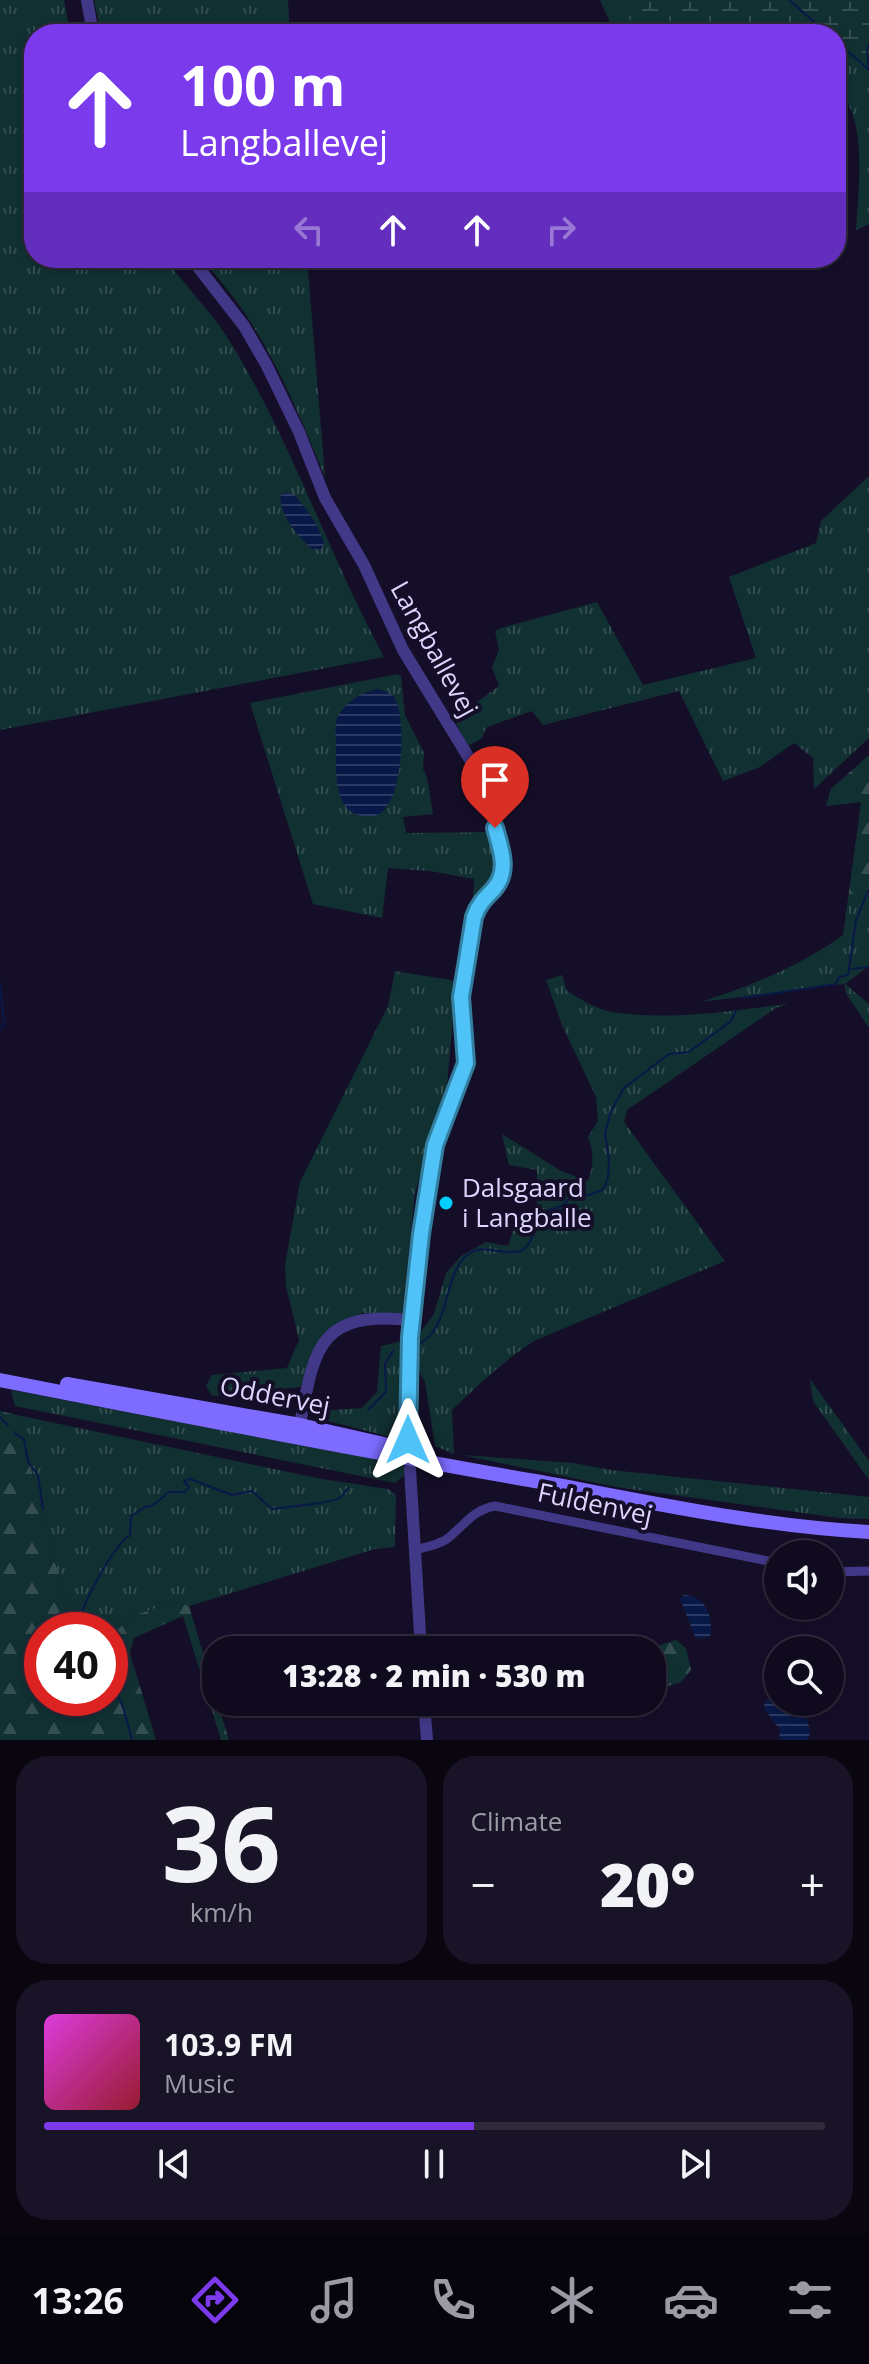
<!DOCTYPE html>
<html lang="en">
<head>
<meta charset="utf-8">
<style>
	:root { --surface:#100a1e; --page:#191327; --text:#f1f3f6; --muted:#9c9aa4; --line:#302b3c; --accent:#7c3aed }
	body { margin:0; font-family:"Open Sans",sans-serif; background:var(--page); color:var(--text); height:100vh; display:flex; flex-direction:column; font-size:30px; white-space:nowrap }
	* { box-sizing:border-box; margin:0 }
	p { font-size:26px; color:var(--muted) }
	.icon { flex:none; width:44px; height:44px; fill:none; stroke:currentColor; stroke-width:2; stroke-linecap:round; stroke-linejoin:round }
	.map { position:relative; height:1740px; overflow:hidden }
	.panel { display:flex; flex-direction:column; gap:16px; padding:16px; background:#090610; flex:1 }
	.panel>* { flex:none }
	.hud { position:absolute; left:24px; top:24px; width:822px; height:244px; border-radius:32px; box-shadow:0 2px 6px #0004,0 0 0 2px var(--line); background:#7c3aed; color:#fff; overflow:hidden }
	.tools { position:absolute; left:764px; top:1540px; display:grid; gap:16px }
	.tools a { display:grid; place-items:center; width:80px; height:80px; border-radius:50%; background:var(--surface); box-shadow:0 2px 6px #0004,0 0 0 2px var(--line); font-size:40px }
	.speed { position:absolute; left:24px; top:1612px; display:flex; gap:16px; font-size:40px; font-weight:700; text-align:center }
	.speed>* { display:grid; place-content:center; width:104px; height:104px; border-radius:50%; background:var(--surface); box-shadow:0 2px 6px #0004,0 0 0 2px var(--line); line-height:1 }
	.speed .limit { border:12px solid #d22; background:#fff; color:#111 }
	.pin { position:absolute; display:grid; place-items:center; width:68px; height:68px; color:#fff; margin:-82px -34px; border-radius:50% 50% 50% 0; rotate:-45deg; box-shadow:0 0 8px #0007 }
	.pin .icon { rotate:45deg }
	.me { position:absolute; width:88px; margin:-44px; rotate:0deg; stroke-linejoin:round; filter:drop-shadow(0 0 6px #0008) }
	.turn { display:flex; align-items:center; gap:28px; height:168px; padding:0 24px; font-size:36px }
	.turn .icon { width:104px; height:104px; stroke-width:2.5 }
	.turn b { display:block; font-size:56px; line-height:68px }
	.lanes { display:flex; align-items:center; height:76px; padding:0 24px; background:#0003; justify-content:center; gap:40px; direction:ltr }
	.lanes .off { opacity:.35 }
	.big { font-size:60px; font-weight:800; line-height:1.1 }
	.panel .tile { flex:1; display:flex; flex-direction:column; justify-content:center; gap:12px; min-width:0; padding:0 28px; border-radius:32px; background:var(--page) }
	.panel .dial { align-items:center; gap:0 }
	.dial b { font-size:104px; line-height:1 }
	.song { display:flex; align-items:center; gap:24px }
	.cover { width:96px; height:96px; border-radius:12px; background:linear-gradient(135deg,hsl(300 70% 55%),hsl(350 70% 35%)) }
	.played { height:8px; border-radius:4px; background:linear-gradient(90deg,var(--accent) 55%,var(--line) 55%) }
	.keys { display:flex; justify-content:space-around; direction:ltr }
	.heat { display:flex; justify-content:space-between; align-items:center; font-size:44px; direction:ltr }
	.panel .tiles { flex:1; display:grid; gap:16px; grid-template-columns:1fr 1fr }
	.tile:last-child { grid-column:span 2 }
	.trip { position:absolute; left:202px; top:1636px; width:464px; height:80px; border-radius:32px; background:var(--surface); box-shadow:0 2px 6px #0004,0 0 0 2px var(--line); font-weight:800; line-height:80px; text-align:center }
	.tab-bar { display:flex; height:128px; justify-content:space-around; align-items:center; background:#06040c; color:var(--muted) }
	.tab-bar .icon { width:56px; height:56px }
	.tab-bar .on { color:var(--accent) }
	.tab-bar b { font-size:36px; color:var(--text) }
	.map>svg:first-child { display:block }
	.grass { fill:url(#grass-tufts) }
	.forest { fill:url(#forest-firs) }
	.wetland { fill:url(#wetland-marsh) }
	.water { fill:url(#water-rules) }
	.lines { fill:none; stroke-linecap:round; stroke-linejoin:round }
	.stream { stroke:#081947; stroke-width:2 }
	.minor { stroke:#423888; stroke-width:9 }
	.tertiary { stroke:#423888; stroke-width:12 }
	.secondary { stroke:#7d6cff; stroke-width:14 }
	.route-casing { stroke:#337fa1; stroke-width:20 }
	.route { stroke:#4fc3f7; stroke-width:14 }
	.poi-dot { fill:#01cfff; stroke:#150e28; stroke-width:3 }
	.labels { text-anchor:middle; stroke-width:8; stroke-linejoin:round; paint-order:stroke }
	.street-label { font-size:26px; fill:#ded5ff; stroke:#150e28 }
	.poi-label { font-size:26px; fill:#ded5ff; stroke:#150e28; text-anchor:start }
</style>
</head>
<body>
<div class="map">
<svg width="869" height="1740" viewBox="0 0 869 1740">
	<defs>
		<pattern id="grass-tufts" width="24" height="20" patternUnits="userSpaceOnUse" patternTransform="scale(2)"><rect width="24" height="20" fill="#113032"/><path d="M3 7l-1-3M5 7V3M7 7l1-3M15 17l-1-3M17 17v-4M19 17l1-3" fill="none" stroke="#334d51"/></pattern>
		<pattern id="forest-firs" width="22" height="20" patternUnits="userSpaceOnUse" patternTransform="scale(2)"><rect width="22" height="20" fill="#113032"/><path d="M5 1l3.5 6h-7zM16 11l3.5 6h-7z" fill="#334d51"/></pattern>
		<pattern id="wetland-marsh" width="20" height="14" patternUnits="userSpaceOnUse" patternTransform="scale(2)"><rect width="20" height="14" fill="#113032"/><path d="M1 5h8M5 5V1M11 12h8M15 12V8" fill="none" stroke="#334d51"/></pattern>
		<pattern id="water-rules" width="6" height="5" patternUnits="userSpaceOnUse" patternTransform="scale(2)"><rect width="6" height="5" fill="#081947"/><path d="M0 2.5h6" fill="none" stroke="#2c3a63"/></pattern>
	</defs>
	<rect width="100%" height="100%" fill="#150e28"/>
	<path class="grass" d="M0 0H64L70 34H34V258H165C185 286 211 311 229 340 291 440 328 553 384 657L0 730Z
		M94 0H288L290 34H101Z
		M600 0H869V224L856 230C858 191 869 114 836 90V34H615Z
		M202 258H307L325 477C302 421 278 362 244 312 231 293 216 276 202 258Z
		M869 476V738L814 789 813 758 794 743 760 767 723 781 679 691 543 725 532 711 487 727 481 739 468 746 454 719 499 686 492 667 499 650 495 631 501 628 597 602 643 685 756 658 729 577 816 543 821 521Z
		M398 674 401 676 405 715 424 753 423 769 427 777 433 814 403 817 406 833 492 832C497 866 502 870 478 898H473L474 879 430 871 388 868 382 918 313 904 250 703Z
		M869 877V966L845 984 869 1004V1028L847 995 844 984 701 1002C749 987 802 965 843 935L848 899 858 901Z
		M395 971 451 980 459 984 454 1006 447 1086 415 1193 402 1314 363 1313 339 1324 310 1357 301 1387 212 1396 206 1386 212 1375 287 1368 299 1340 286 1286 285 1265 300 1182 388 1006Z
		M562 975 567 991C580 999 596 1009 612 1012 671 1021 730 1011 788 1004L776 1008 627 1110 624 1122 725 1261 536 1340C504 1360 479 1384 452 1410L454 1454 435 1446 425 1382 417 1368 419 1334 434 1314 446 1273 461 1256 486 1242 508 1246 514 1227 537 1207V1170L509 1165 502 1134 561 1171 588 1181C594 1165 594 1153 588 1137L598 1121 596 1097 562 1025 546 980Z
		M402 1341 403 1440 320 1419 318 1411 362 1408 377 1392 381 1346Z
		M810 1379 869 1461V1480L813 1401Z
		M11 1390 404 1465 406 1474 395 1483 15 1406Z
		M17 1415 322 1479 388 1489 396 1495 395 1547 375 1549 189 1606 176 1602 135 1615 110 1636V1630H73Z
		M462 1455 573 1463 611 1470 869 1497V1519L839 1518 616 1487Z"/>
	<path class="forest" d="M869 755V877L858 901 848 899 861 802 826 806 831 789Z
		M0 1411 17 1415 73 1630H42V1698H110V1636L135 1615 176 1602 189 1606 229 1740H221L183 1616 134 1638 130 1653 156 1740H0Z
		M676 1640 686 1648 691 1670 681 1682 653 1691 652 1650H646Z"/>
	<path class="wetland" d="M620 0H869V53L836 58V34H768L741 22 630 20Z"/>
	<path class="water" d="M283 493 294 494C306 509 319 524 324 544L321 549H312C296 534 282 519 280 496Z
		M378 689C384 691 389 692 394 697 408 717 403 812 374 816 332 821 336 773 336 747 336 738 334 724 338 716 347 701 361 692 378 689Z
		M684 1595C706 1595 714 1618 710 1637L696 1639 680 1599Z
		M778 1696V1702H792C803 1712 814 1725 808 1740H779L780 1730 764 1708 765 1702Z"/>
	<g class="lines">
		<path class="stream" d="M789 0 828 34
			M836 41 869 70
			M869 70 867 50 869 45
			M850 969 869 967
			M0 984 4 1023 0 1030
			M743 998 836 984 839 977 848 975 856 920 869 889
			M419 1344C452 1328 442 1271 470 1253 483 1244 506 1256 520 1251 533 1246 535 1225 543 1215 548 1208 552 1210 559 1207 565 1205 569 1199 573 1194L589 1195 604 1189 608 1177 609 1159 605 1133 611 1111 624 1088 669 1054 689 1052 731 1021 736 1010
			M368 1410 386 1392 385 1364 393 1351
			M0 1417 8 1425
			M15 1433 24 1440 28 1462 38 1475 43 1509
			M76 1630C81 1606 111 1549 130 1535L131 1516 145 1507 152 1506 169 1492H185L189 1487 184 1481 190 1479 232 1495 252 1491 272 1509C285 1507 333 1503 340 1498 343 1496 345 1491 348 1488
			M110 1675 124 1710 132 1740"/>
		<path class="minor" d="M415 1550C426 1547 438 1545 447 1539 464 1526 472 1510 495 1506L778 1563
			M830 1572 869 1571"/>
		<path class="tertiary" d="M87 0 93 34
			M191 258 244 326 266 364 299 432 325 498 364 565 403 650 472 763 488 800 503 856 502 878 479 904 474 917 461 997 466 1063 435 1145 411 1320 407 1379 408 1440
			M298 1434C314 1355 313 1309 411 1320
			M410 1469 421 1650
			M424 1702 427 1740"/>
		<path class="secondary" d="M0 1380C178 1415 356 1450 535 1481 646 1501 756 1526 869 1532
			M67 1384 300 1425 428 1454"/>
	</g>
	<g class="lines">
		<defs>
			<path id="route" d="M408 1440 410 1337 421 1234 435 1145 466 1063 461 997 474 917C478 905 484 899 493 890 510 871 501 850 495 828"/>
		</defs>
		<use href="#route" class="route-casing"/>
		<use href="#route" class="route"/>
	</g>
	<circle class="poi-dot" cx="446" cy="1203" r="8"/>
	<g class="labels">
		<g class="street-label">
			<text transform="translate(434 649) rotate(61)" y="9">Langballevej</text>
			<text transform="translate(275 1396) rotate(11)" y="9">Oddervej</text>
			<text transform="translate(595 1504) rotate(12)" y="9">Fuldenvej</text>
		</g>
		<g class="poi-label">
			<text x="462" y="1197">Dalsgaard<tspan x="462" dy="30">i Langballe</tspan></text>
		</g>
	</g>
</svg>
<div class="tools">
<a><svg class="icon" aria-label="sound" viewBox="0 0 24 24"><path d="M4 9h4l5-4v14l-5-4H4zM17 9q2 3 0 6"/></svg></a>
<a><svg class="icon" aria-label="search" viewBox="0 0 24 24"><circle cx="10" cy="10" r="6"/><path d="M15 15l6 6"/></svg></a>
</div>
<div class="speed"><div class="limit">40</div></div>
<div class="pin" style="left:495px;top:828px;background:#d93025"><svg class="icon" aria-label="arrive" viewBox="0 0 24 24"><path d="M6 21V4h12l-3 4 3 4H6"/></svg></div>
<svg class="me" style="left:408px;top:1440px" viewBox="-20 -20 40 40"><path d="M0-17L14 15 0 8-14 15z" fill="#4fc3f7" stroke="#fff" stroke-width="4"/></svg>
<div class="trip">13:28 · 2 min · 530 m</div>
<div class="hud">
<div class="turn"><svg class="icon" aria-label="ahead" viewBox="0 0 24 24"><path d="M12 20V5M6 11l6-6 6 6"/></svg><div><b>100 m</b>Langballevej</div></div>
<div class="lanes"><svg class="icon off" aria-label="left" viewBox="0 0 24 24"><path d="M17 20v-9H6M10 6l-5 5 5 5"/></svg><svg class="icon" aria-label="ahead" viewBox="0 0 24 24"><path d="M12 20V5M6 11l6-6 6 6"/></svg><svg class="icon" aria-label="ahead" viewBox="0 0 24 24"><path d="M12 20V5M6 11l6-6 6 6"/></svg><svg class="icon off" aria-label="right" viewBox="0 0 24 24"><path d="M7 20v-9h11M14 6l5 5-5 5"/></svg></div>
</div>
</div>
<section class="panel">
<div class="tiles">
<div class="tile dial"><b>36</b><p>km/h</p></div>
<div class="tile"><p>Climate</p>
<div class="heat"><a>−</a><b class="big">20°</b><a>+</a></div>
</div>
<div class="tile">
<div class="song"><i class="cover"></i><div><b>103.9 FM</b><p>Music</p></div></div>
<div class="played"></div>
<div class="keys"><svg class="icon" aria-label="previous" viewBox="0 0 24 24"><path d="M18 5L8 12l10 7zM5 5v14"/></svg><svg class="icon" aria-label="pause" viewBox="0 0 24 24"><path d="M8 5v14M16 5v14"/></svg><svg class="icon" aria-label="next" viewBox="0 0 24 24"><path d="M6 5l10 7-10 7zM19 5v14"/></svg></div>
</div>
</div>
</section>
<nav class="tab-bar">
<b>13:26</b>
<svg class="icon on" aria-label="directions" viewBox="0 0 24 24"><path d="M12 3l9 9-9 9-9-9zM9 14v-3h6M13 9l2 2-2 2"/></svg>
<svg class="icon" aria-label="music" viewBox="0 0 24 24"><path d="M9 18V5l10-2v13"/><circle cx="6" cy="18" r="3"/><circle cx="16" cy="16" r="3"/></svg>
<svg class="icon" aria-label="phone" viewBox="0 0 24 24"><path d="M5 4h4l2 5-3 2q2 4 5 5l2-3 5 2v4C11 20 4 13 5 4z"/></svg>
<svg class="icon" aria-label="climate" viewBox="0 0 24 24"><path d="M12 3v18M4 7l16 10M4 17L20 7"/></svg>
<svg class="icon" aria-label="car" viewBox="0 0 24 24"><path d="M5 17H2v-5l4-1 3-4h7l3 4 3 1v5h-3M9 17h6M6 11h13"/><circle cx="7" cy="17" r="2"/><circle cx="17" cy="17" r="2"/></svg>
<svg class="icon" aria-label="filters" viewBox="0 0 24 24"><path d="M4 7h16M4 17h16"/><circle cx="9" cy="7" r="2"/><circle cx="15" cy="17" r="2"/></svg>
</nav>
</body>
</html>
